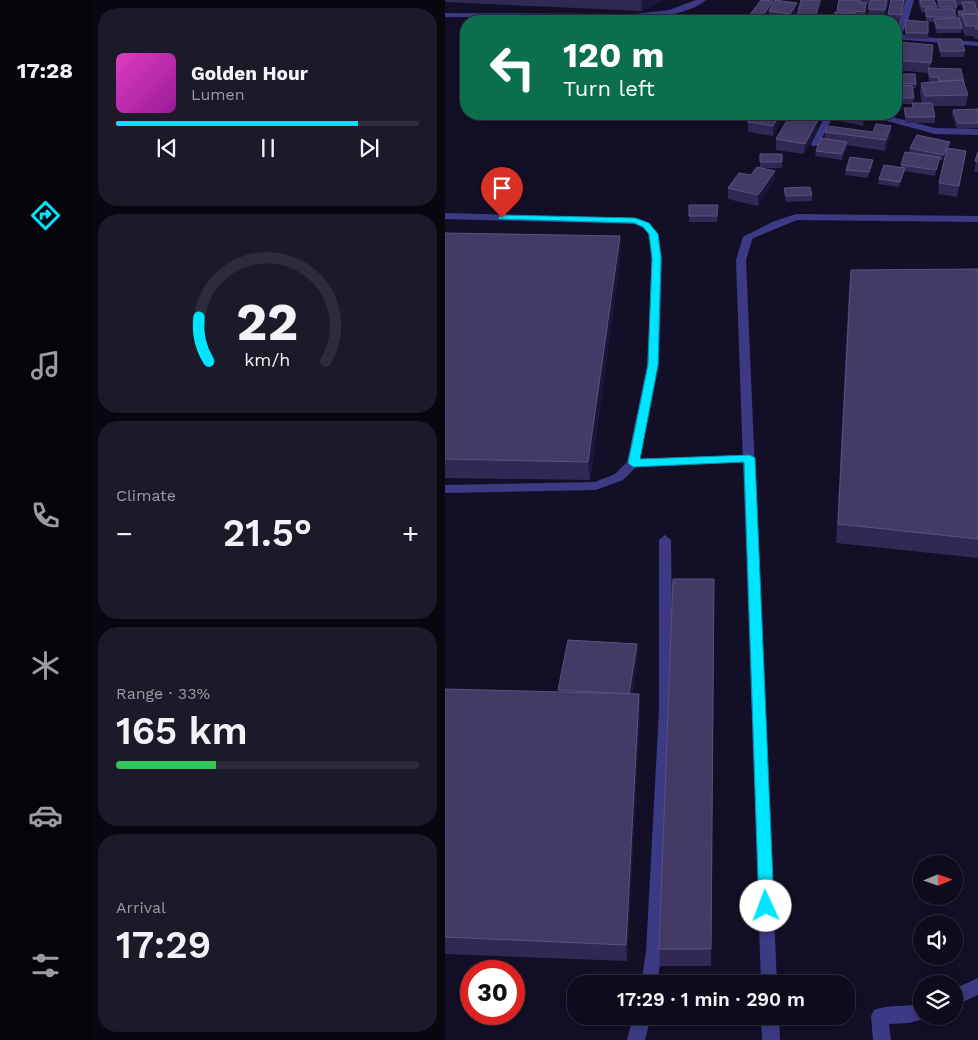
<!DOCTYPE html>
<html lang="en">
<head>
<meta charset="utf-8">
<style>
	:root { --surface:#0e0b1c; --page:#1c1929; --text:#f1f3f6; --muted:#9b9ba3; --line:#2e2b3b; --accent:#00e5ff }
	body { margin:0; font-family:"Work Sans",sans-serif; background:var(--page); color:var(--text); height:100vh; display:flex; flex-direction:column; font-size:19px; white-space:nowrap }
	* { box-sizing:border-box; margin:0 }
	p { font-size:16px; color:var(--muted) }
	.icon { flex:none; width:28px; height:28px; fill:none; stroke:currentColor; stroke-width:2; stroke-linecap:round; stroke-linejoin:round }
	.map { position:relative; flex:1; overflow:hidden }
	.sheet { display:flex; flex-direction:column; gap:8px; padding:8px; background:#08060f; width:355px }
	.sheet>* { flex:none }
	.guide { position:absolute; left:15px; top:15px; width:442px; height:105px; border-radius:20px; box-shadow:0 2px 12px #0003,0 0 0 1px var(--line); background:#0b6e4f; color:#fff; overflow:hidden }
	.needle { width:32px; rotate:88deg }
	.tools { position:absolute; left:468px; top:855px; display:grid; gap:10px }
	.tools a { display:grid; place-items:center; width:50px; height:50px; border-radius:50%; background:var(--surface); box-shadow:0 2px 12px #0003,0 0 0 1px var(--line); font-size:25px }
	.speed { position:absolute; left:15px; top:960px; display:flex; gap:10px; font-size:25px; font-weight:700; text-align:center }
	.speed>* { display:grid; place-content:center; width:65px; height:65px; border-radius:50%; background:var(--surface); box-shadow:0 2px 12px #0003,0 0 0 1px var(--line); line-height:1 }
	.speed .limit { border:8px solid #d22; background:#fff; color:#111 }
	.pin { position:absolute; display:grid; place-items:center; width:42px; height:42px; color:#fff; margin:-51px -21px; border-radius:50% 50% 50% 0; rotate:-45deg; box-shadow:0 0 5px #0007 }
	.pin .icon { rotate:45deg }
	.me { position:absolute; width:55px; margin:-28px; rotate:358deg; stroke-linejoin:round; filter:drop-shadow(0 0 4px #0008) }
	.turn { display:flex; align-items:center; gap:18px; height:105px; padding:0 20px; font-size:22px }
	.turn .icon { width:65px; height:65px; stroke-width:2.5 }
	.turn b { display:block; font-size:35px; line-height:42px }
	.big { font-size:38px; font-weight:600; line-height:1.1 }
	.sheet .tile { flex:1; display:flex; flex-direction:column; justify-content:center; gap:8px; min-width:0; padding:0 18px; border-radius:20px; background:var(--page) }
	.sheet .dial { align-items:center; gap:0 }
	.dial svg { height:130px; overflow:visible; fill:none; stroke:var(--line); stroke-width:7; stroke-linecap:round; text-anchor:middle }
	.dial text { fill:var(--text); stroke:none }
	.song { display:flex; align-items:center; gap:15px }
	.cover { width:60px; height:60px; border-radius:8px; background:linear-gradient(135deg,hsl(310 70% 55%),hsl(300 70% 35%)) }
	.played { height:5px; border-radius:2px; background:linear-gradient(90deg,var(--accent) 80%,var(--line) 80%) }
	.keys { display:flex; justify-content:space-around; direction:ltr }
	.heat { display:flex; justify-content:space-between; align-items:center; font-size:28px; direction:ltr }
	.charge { height:8px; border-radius:4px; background:linear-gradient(90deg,#34c759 33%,var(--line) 0) }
	.trip { position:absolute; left:122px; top:975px; width:288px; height:50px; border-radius:20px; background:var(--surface); box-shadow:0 2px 12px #0003,0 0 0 1px var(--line); font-weight:600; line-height:50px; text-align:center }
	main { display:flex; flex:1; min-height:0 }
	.tabs { display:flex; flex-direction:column; width:90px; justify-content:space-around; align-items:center; background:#06040b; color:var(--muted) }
	.tabs .icon { width:35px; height:35px }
	.tabs .active { color:var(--accent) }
	.tabs b { font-size:22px; color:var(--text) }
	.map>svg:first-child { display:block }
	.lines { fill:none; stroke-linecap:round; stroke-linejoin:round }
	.service { fill:#3d3a85; fill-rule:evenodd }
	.minor { fill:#3d3a85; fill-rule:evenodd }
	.tertiary { fill:#3d3a85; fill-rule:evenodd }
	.wall { fill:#312854; fill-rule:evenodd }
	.shaded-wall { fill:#1d163a }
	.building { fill:#433a66; stroke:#5a527e }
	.route { fill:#00e5ff; stroke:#0095a6 }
</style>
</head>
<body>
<main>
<nav class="tabs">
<b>17:28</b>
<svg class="icon active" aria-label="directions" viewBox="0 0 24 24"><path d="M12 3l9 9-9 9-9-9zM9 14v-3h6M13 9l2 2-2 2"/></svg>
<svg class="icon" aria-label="music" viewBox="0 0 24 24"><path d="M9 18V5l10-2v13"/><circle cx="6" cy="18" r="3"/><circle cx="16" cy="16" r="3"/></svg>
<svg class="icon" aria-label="phone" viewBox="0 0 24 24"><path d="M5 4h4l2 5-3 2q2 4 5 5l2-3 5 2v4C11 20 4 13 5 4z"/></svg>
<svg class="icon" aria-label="climate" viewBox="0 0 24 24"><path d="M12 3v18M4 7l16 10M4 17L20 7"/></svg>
<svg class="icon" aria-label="car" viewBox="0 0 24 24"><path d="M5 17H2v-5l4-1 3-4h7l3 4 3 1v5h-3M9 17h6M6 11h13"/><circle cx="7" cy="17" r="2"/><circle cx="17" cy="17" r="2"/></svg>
<svg class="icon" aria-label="filters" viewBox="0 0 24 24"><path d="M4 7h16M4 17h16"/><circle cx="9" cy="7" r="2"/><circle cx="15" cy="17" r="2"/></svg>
</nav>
<section class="sheet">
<div class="tile">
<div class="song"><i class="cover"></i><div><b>Golden Hour</b><p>Lumen</p></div></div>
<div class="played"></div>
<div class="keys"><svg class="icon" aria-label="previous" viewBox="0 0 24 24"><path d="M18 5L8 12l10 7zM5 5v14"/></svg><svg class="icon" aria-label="pause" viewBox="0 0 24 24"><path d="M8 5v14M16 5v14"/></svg><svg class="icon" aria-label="next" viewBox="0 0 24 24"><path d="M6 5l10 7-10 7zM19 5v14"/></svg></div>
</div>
<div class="tile dial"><svg viewBox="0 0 100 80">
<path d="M14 69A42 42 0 1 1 86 69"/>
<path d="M14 69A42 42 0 0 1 8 42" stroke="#00e5ff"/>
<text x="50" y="56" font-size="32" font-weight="700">22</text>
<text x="50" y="72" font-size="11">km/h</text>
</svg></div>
<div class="tile"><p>Climate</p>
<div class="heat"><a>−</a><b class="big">21.5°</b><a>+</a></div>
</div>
<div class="tile"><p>Range · 33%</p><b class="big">165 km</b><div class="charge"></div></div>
<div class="tile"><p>Arrival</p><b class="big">17:29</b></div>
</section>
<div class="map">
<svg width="533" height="1040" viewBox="0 0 533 1040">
	<rect width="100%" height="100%" fill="#130f26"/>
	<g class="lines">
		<path class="service" d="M0 213 190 218 204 223 213 234 217 258 214 365 195 459 305 455 309 456 311 459 309 462 191 467 178 480 151 490 0 493V485L150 482 170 474 182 462 202 365 207 258 203 234 198 227 189 224 0 219Z
			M351 214 533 216V222L352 220 306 239H300L298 237 327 222Z
			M220 535 226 540 228 710 217 952 212 984H196L201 952 214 710V540Z
			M533 978V995L509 1006V989Z
			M476 1004V1016H483L482 1018 464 1023 444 1024 446 1040H428L426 1016 429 1010C443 1004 461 1007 476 1004Z
			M188 1016H206L200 1040H182Z"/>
		<path class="minor" d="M461 0H469L462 24 456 35 533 42V46L451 39V29Z
			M381 114H389L373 146H367L366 144Z
			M423 114H436L490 128 533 129V135L490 134 424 116Z
			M303 234 308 237 301 260 332 984H316L291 260 298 237Z
			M316 1016H334L335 1040H317Z"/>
		<path class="tertiary" d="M251 0H261C230 26 154 17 115 17 77 17 38 17 0 17V13L189 14 224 10Z"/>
	</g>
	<path class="wall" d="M0 0H218L197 11 0 2Z
		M356 0H377L371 21H351L352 16Z
		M394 0H426L424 5 421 4 420 14H423L426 0H444L440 16H443V14L460 0 455 20 443 19V21H413L415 16H411L410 21H389Z
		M474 0H489L492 9H493L492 3V0H533V39H530L528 36H520L517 28 516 33H491L489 22H481L480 12 477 13 473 2ZM512 5H517L518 11H513L512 16 513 18H511L510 12H511Z
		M328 5 352 8 346 18 323 17 324 12 317 21H301V20Z
		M460 20 483 33V39L460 38Z
		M493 39 520 51 519 57H496L492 44Z
		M488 45 485 68 519 83V84L523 95 521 106H488L490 117V123H461L459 114V108H467V104H451V74L471 84 470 89H468L469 98 468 103H477L475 93 476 83 484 82 483 73 451 70V52Z
		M533 109V128L512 129 507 115 508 110Z
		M302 114H340L328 136 303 132V123L302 122Z
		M400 114H421L418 126 399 122Z
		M446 126 445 137 440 151 402 145V148L397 160 370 156 371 151 380 139V132H428Z
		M372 130 359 154 331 150V139Z
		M465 148H504V149L521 151 512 197 493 194 494 183 501 154 497 160H494L490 176 459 171 454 187 433 184 434 179 456 167V165L464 153Z
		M533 152V172H529Z
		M315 154 337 162V168H315Z
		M427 166 423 178 400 175 401 170Z
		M330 171 329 181 313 206 283 199V188L306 175Z
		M339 188 367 195V201L341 202 339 193Z
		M273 205 272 222H244V216Z
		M0 233 175 236 176 253 145 480 0 478Z
		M533 269V558L391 543 404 288 406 270Z
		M269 579 266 966H215L214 949Z
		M192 644 193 655 187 694H194L195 712 182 961 0 954V689L113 692V690Z"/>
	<path class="shaded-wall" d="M196 0H218L197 11Z
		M375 0H377L371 21H370V17Z
		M442 0H444L439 20 440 10Z
		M328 1V6L317 21H314Z
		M352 3V8L345 19V14Z
		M335 114H340L328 136V126Z
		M420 114H421V115L418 126V120Z
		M373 120 372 130 359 154 360 144Z
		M446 126 445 137 440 151 441 140Z
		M402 142V148L397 160V154Z
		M505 142 504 148 497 160 498 155Z
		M495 157 494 163 490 176 491 170Z
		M428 160 427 166 423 178 424 172Z
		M460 168 459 174 454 187 455 182Z
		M330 171 329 181 313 206V195Z
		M175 236 176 253 145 480 143 462Z
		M192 644 193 655 185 706 184 695Z
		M194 694 195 712 182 961 181 945Z"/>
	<path class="building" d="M316 0 328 1 314 21 301 20Z
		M330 0 352 3 345 14 324 11Z
		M356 0H375L370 17 352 16Z
		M394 0H415L414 2 421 3 420 12 392 10Z
		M426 0H442L440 10 423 9Z
		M446 0H459L456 15 443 14Z
		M475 0H489L492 7H477Z
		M493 0H510L512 7H495Z
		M517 2H529L533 14H517V16H515L513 11H520Z
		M480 9H509L511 17H482Z
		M390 12 411 13 410 19 389 18Z
		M416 14 443 16 441 21H413Z
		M517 14H533V29H531L530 26H521Z
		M328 15 346 16 345 21H327Z
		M514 18 517 28H492L489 19Z
		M460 20 483 22V33H461Z
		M493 39H516L520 51H496Z
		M453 42 488 45 486 63 451 60V52Z
		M483 68 516 69 519 83 518 80 494 81 493 77H485Z
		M451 74H470L471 84 451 83Z
		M518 80 523 95 480 96 476 83Z
		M451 85 467 86 469 98H451Z
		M467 103H487L490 117H461L459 108H469Z
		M533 109V123H513L508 110Z
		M308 114H335L328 126 303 122Z
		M400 114H420L418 120 399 117Z
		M345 115 373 120 360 144 331 139Z
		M431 124 446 126 441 140 380 132 383 126 428 132Z
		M472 135 505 142 498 155 465 148Z
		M376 138 402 142 397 154 371 151Z
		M502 148 521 151 514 186 494 183Z
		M460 152 495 157 491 170 456 165Z
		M533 152V162L530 161Z
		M315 154H337V162H315Z
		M405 157 428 160 424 172 401 170Z
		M439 165 460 168 455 182 434 179Z
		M312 167 330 171 313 195 283 188 294 173 306 175Z
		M365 187 367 195 341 196 339 188Z
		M244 205H273L272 216H244Z
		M0 233 175 236 143 462 0 459Z
		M533 269V539L393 524 406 270Z
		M228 579H269L266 949H214Z
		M123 640 192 644 184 694 113 690Z
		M0 689 194 694 181 945 0 937Z"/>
	<path class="route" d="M57 215 190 218 204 223 213 234 216 258 213 365 195 459 305 455 310 458 329 906 327 911 321 913 316 911 314 906 299 462 188 467 183 463 203 365 207 258 204 234 198 227 189 223 54 219 53 218Z"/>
</svg>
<div class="tools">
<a><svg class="needle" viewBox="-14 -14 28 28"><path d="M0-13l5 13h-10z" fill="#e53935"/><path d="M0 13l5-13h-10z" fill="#9b9ba3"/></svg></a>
<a><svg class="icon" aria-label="sound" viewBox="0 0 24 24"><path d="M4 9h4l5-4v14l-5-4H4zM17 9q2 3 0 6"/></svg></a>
<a><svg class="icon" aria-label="layers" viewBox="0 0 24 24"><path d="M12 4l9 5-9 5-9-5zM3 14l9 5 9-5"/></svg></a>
</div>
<div class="speed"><div class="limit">30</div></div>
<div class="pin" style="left:57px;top:218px;background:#d93025"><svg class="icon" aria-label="arrive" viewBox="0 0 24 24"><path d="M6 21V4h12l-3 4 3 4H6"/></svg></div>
<svg class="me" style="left:321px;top:906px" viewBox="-20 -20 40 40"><circle r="19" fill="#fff"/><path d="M0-13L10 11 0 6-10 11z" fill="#00e5ff"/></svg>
<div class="trip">17:29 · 1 min · 290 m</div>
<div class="guide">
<div class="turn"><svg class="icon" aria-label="left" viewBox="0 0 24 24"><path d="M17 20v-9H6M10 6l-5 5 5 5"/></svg><div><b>120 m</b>Turn left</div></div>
</div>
</div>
</main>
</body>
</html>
